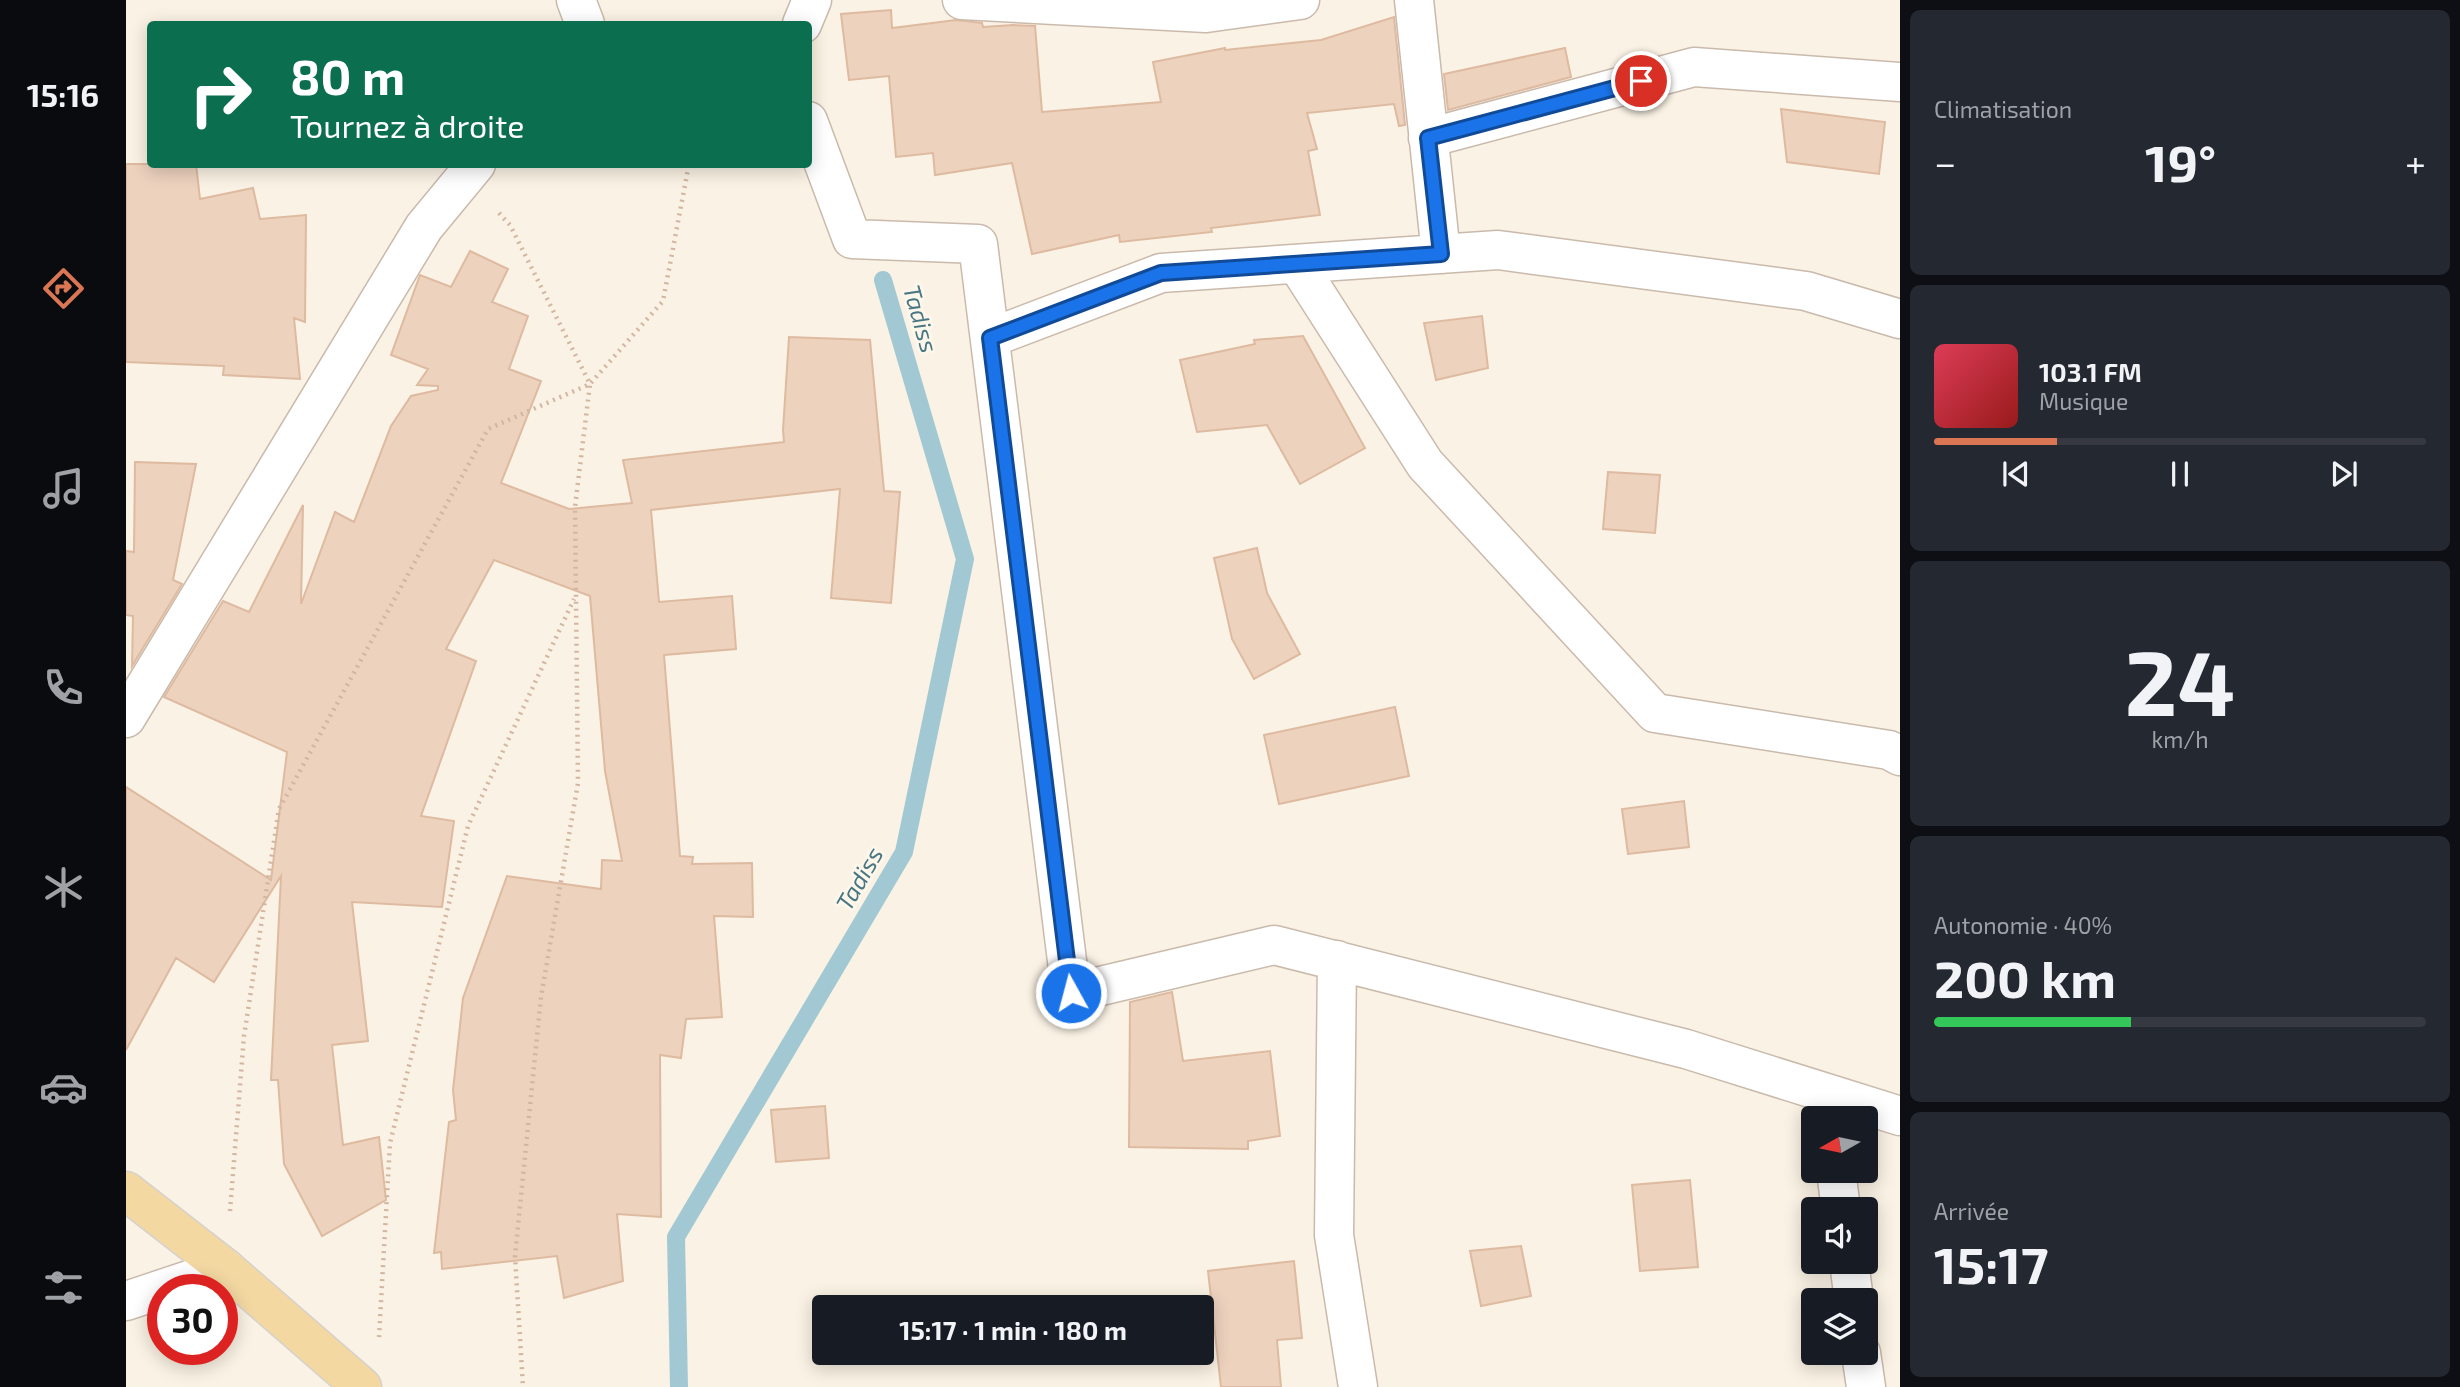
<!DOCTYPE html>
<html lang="fr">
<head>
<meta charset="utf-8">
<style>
	:root { --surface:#171b24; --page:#242831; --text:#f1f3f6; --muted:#9ea1a6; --line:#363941; --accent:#da7654 }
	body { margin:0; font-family:"Exo 2",sans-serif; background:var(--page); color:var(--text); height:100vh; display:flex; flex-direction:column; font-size:26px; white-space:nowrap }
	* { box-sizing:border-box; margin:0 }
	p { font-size:23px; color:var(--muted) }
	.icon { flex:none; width:38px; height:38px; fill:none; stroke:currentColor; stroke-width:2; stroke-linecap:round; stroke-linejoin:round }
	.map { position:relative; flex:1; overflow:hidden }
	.panel { display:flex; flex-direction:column; gap:10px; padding:10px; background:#0d0f14; width:560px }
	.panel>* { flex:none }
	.guide { position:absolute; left:21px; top:21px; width:665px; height:147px; border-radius:7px; box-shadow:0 4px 18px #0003; background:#0b6e4f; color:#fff; overflow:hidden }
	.needle { width:46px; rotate:261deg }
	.fabs { position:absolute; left:1675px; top:1106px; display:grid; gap:14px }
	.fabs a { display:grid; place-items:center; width:77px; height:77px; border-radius:7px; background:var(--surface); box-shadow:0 4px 18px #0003; font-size:35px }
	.speed { position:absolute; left:21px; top:1274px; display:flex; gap:14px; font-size:35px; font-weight:700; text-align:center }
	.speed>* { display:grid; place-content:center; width:91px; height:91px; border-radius:50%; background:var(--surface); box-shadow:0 4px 18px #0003; line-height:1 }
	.speed .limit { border:10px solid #d22; background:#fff; color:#111 }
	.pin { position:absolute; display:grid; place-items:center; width:60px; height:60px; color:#fff; margin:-30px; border:4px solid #fff; border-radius:50%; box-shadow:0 2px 7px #0007 }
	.me { position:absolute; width:77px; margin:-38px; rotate:353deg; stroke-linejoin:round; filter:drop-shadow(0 0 5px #0008) }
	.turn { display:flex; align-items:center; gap:24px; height:147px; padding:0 28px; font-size:32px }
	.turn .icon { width:91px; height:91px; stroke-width:2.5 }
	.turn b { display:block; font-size:49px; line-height:60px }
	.big { font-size:52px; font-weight:700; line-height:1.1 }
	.panel .tile { flex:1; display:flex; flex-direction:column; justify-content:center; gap:10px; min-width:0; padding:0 24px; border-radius:10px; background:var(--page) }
	.panel .dial { align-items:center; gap:0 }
	.dial b { font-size:91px; line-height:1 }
	.song { display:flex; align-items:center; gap:21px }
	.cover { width:84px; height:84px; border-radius:10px; background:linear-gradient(135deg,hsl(350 70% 55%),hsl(0 70% 35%)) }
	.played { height:7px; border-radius:4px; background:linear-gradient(90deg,var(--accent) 25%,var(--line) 25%) }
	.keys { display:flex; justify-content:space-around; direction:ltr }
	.heat { display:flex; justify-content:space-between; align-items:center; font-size:38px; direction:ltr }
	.charge { height:10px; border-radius:5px; background:linear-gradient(90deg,#34c759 40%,var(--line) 0) }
	.trip { position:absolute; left:686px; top:1295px; width:402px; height:70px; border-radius:7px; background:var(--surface); box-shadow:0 4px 18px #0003; font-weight:700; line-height:70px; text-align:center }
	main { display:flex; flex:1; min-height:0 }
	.tabs { display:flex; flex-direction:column; width:126px; justify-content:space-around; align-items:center; background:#090b0e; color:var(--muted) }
	.tabs .icon { width:49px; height:49px }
	.tabs .active { color:var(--accent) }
	.tabs b { font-size:32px; color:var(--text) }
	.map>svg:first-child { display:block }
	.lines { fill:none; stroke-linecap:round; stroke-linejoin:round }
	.stream { stroke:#a2c9d3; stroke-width:18 }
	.building { fill:#edd2be; stroke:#debaa0; stroke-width:2 }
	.minor-casing { stroke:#cabaac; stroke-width:41 }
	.major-casing { stroke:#d7d1cd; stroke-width:41 }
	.path { stroke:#d2b6a2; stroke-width:4.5; stroke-dasharray:2 5; stroke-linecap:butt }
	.minor { stroke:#fff; stroke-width:38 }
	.major { stroke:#f3d8a2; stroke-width:38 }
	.route-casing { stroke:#114b97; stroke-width:18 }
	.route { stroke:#1a73e8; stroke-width:12 }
	.labels { text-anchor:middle; stroke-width:6; stroke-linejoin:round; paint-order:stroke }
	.water-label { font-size:24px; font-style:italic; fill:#487682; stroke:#fdf6ea }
</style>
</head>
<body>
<main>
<nav class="tabs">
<b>15:16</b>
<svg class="icon active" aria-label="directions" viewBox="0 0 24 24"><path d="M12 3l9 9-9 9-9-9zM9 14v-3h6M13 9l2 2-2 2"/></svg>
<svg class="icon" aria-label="music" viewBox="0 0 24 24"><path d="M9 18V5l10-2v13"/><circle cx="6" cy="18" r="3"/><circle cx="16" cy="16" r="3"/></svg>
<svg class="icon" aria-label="phone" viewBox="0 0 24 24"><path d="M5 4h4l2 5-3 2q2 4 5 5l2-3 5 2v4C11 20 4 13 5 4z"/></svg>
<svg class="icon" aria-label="climate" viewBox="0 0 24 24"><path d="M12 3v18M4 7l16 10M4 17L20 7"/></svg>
<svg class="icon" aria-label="car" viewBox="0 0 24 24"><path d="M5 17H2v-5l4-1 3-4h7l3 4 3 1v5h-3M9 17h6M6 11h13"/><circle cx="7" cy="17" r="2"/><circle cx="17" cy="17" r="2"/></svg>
<svg class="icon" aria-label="filters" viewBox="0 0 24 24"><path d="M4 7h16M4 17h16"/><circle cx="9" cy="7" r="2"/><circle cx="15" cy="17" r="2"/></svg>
</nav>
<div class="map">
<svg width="1774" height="1387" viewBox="0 0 1774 1387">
	<rect width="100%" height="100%" fill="#faf2e4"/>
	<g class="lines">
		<path class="stream" d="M553 1387 550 1237 778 852 839 559 757 280"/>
	</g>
	<path class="building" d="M765 10 766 28 830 20 856 23 857 27 887 25 909 26 916 112 1035 102 1027 62 1099 48V50L1195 40 1268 17 1279 125 1273 126 1268 104 1181 113 1191 149 1182 151 1194 215 1085 228 1086 232 994 242 993 235 906 254 886 163 809 175 807 153 770 157 763 76 723 80 715 14Z
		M1439 48 1445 77 1322 110 1318 74Z
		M1655 109 1759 122 1753 174 1661 162Z
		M0 164H70L74 199 127 188 134 219 180 215 179 322 168 318 174 379 97 375 98 366 0 362Z
		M344 251 382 269 366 302 402 316 383 369 415 381 375 483 443 509 506 503 497 460 658 442 657 430 663 337 744 340 758 491 774 492 765 603 705 598 714 489 525 510 533 602 606 596 610 649 538 655 554 856 567 857 566 864 626 863 627 917 588 916 596 1017 560 1019 555 1058 534 1055 535 1217 491 1214 497 1281 438 1298 431 1256 316 1269 315 1252 308 1253 323 1122 330 1120 327 1090 337 998 381 876 475 889 476 860 496 861 479 771 464 596 368 560 320 649 350 661 295 816 328 821 316 907 226 902 242 1041 206 1045 217 1145 253 1137 260 1200 196 1236 158 1164 152 1080H145L155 876 88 982 50 958 0 1050V787L145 880 161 752 38 697 97 601 123 612 177 505 175 604 209 512 228 522 265 426 285 396 312 390V386L291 385 302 369 265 355 294 275 325 287Z
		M1356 316 1362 368 1310 380 1298 323Z
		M1177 336 1239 448 1174 484 1141 425 1071 432 1054 360 1129 344 1128 340Z
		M9 462 70 464 47 580 56 584 6 666 7 616 0 615V551L8 552Z
		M1482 472 1534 475 1529 533 1477 529Z
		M1131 548 1141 593 1174 654 1128 679 1106 639 1088 558Z
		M1269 707 1283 776 1153 804 1138 735Z
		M1558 801 1563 847 1502 854 1496 809Z
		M1046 992 1057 1061 1144 1051 1154 1136 1122 1141V1149L1003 1147 1004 1002Z
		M699 1106 703 1158 650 1162 645 1110Z
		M1564 1180 1572 1267 1514 1271 1506 1185Z
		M1395 1246 1405 1296 1355 1306 1344 1251Z
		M1168 1261 1176 1338 1151 1340 1155 1387H1095L1082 1271Z"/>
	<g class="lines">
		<defs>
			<path id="minor" d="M450 0 459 24
				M836 0 1080 13 1174 0
				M1288 0 1315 254
				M676 24 686 0
				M682 121 726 239 852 244 945 993 1148 945 1560 1049 1774 1116
				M1302 138 1568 67 1774 82
				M1171 264 1299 464 1529 713 1763 750 1774 756
				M864 338 1035 273 1372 250 1680 291 1774 319
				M0 718 298 227 350 164
				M1211 960 1208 1235 1232 1387
				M1710 1171 1715 1209
				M1723 1262 1728 1300
				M0 1301 99 1268
				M1735 1353 1740 1387"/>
			<path id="major" d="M0 1191 99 1268 236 1387"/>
		</defs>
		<use href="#minor" class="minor-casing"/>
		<use href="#major" class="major-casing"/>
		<path class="path" d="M373 213 384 225 464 384 449 507 452 783 415 997 389 1256 397 1387
			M104 1211 118 1036 153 809 362 429 464 384 537 301 563 164
			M253 1337 264 1143 342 826 448 599"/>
		<use href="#minor" class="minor"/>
		<use href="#major" class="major"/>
	</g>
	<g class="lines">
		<defs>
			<path id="route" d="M945 993 864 338 1035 273 1315 254 1302 138 1515 81"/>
		</defs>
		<use href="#route" class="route-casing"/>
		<use href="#route" class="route"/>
	</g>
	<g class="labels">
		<g class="water-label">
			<text transform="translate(794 319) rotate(74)" y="8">Tadiss</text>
			<text transform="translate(734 879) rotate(-60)" y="8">Tadiss</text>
		</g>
	</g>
</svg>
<div class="fabs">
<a><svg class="needle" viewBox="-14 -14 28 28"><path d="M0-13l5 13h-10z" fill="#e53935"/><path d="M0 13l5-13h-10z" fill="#9ea1a6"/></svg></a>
<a><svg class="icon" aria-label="sound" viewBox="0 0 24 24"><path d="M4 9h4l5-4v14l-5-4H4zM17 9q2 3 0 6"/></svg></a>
<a><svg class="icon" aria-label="layers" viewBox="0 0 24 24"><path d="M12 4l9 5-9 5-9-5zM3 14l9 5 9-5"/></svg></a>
</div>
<div class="speed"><div class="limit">30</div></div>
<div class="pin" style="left:1515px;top:81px;background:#d93025"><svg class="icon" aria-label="arrive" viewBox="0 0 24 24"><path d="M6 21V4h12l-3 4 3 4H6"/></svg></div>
<svg class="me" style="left:945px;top:993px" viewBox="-20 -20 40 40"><circle r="17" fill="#1a73e8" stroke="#fff" stroke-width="3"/><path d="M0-11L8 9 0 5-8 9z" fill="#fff"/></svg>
<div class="trip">15:17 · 1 min · 180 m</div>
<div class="guide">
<div class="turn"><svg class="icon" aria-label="right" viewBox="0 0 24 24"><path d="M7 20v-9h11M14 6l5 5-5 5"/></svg><div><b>80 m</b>Tournez à droite</div></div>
</div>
</div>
<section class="panel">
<div class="tile"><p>Climatisation</p>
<div class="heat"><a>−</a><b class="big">19°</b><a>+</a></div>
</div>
<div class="tile">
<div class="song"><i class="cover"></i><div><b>103.1 FM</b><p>Musique</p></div></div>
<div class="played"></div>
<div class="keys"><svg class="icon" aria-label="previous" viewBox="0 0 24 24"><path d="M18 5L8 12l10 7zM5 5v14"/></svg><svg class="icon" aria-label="pause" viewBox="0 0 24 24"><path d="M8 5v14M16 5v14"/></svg><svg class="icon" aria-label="next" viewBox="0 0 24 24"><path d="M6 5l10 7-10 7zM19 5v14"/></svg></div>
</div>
<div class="tile dial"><b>24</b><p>km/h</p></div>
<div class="tile"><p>Autonomie · 40%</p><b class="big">200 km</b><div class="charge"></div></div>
<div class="tile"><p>Arrivée</p><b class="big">15:17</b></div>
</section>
</main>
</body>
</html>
